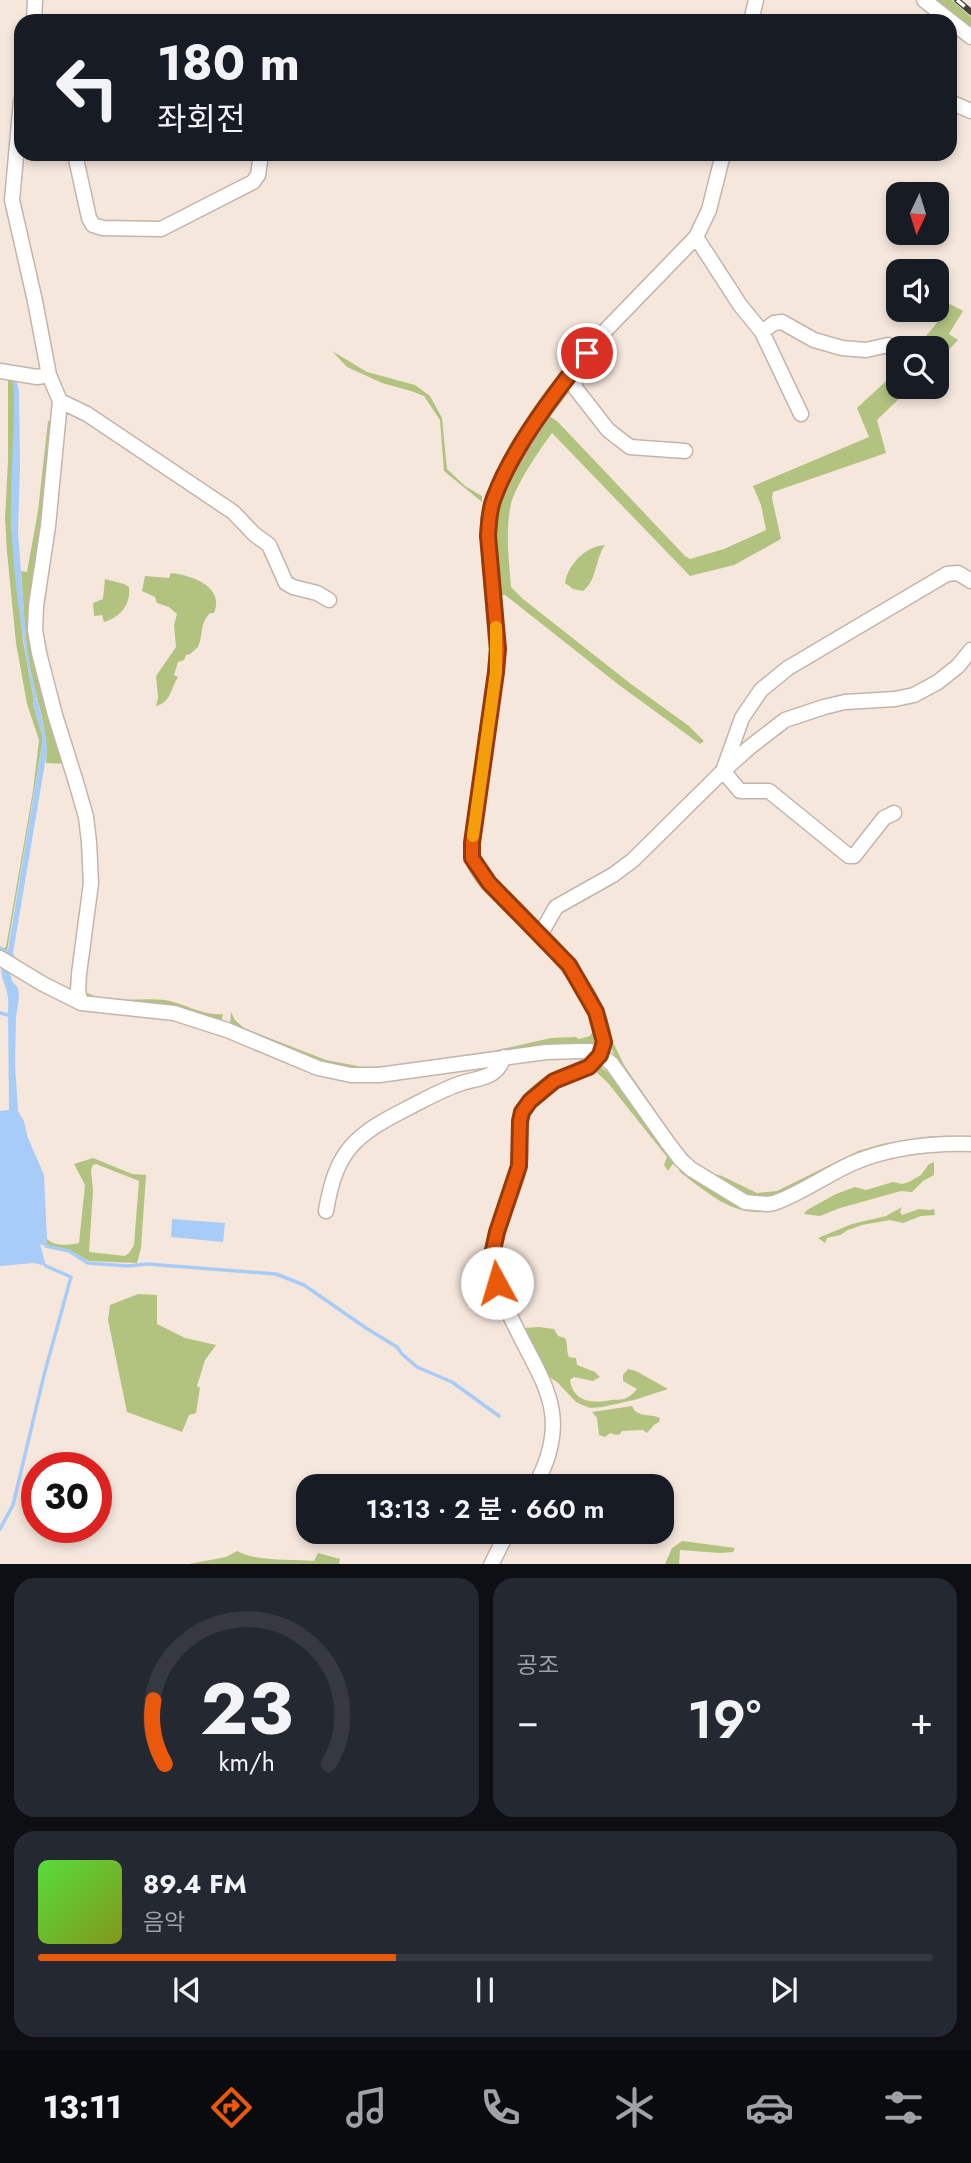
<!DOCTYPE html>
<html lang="ko">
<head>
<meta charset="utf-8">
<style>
	:root { --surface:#171b24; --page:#242831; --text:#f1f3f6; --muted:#9ea1a6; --line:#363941; --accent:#ea580c }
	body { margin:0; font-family:Jost,"Noto Sans KR",sans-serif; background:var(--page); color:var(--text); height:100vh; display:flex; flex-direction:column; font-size:26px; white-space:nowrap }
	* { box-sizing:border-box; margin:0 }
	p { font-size:23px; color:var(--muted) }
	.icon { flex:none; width:38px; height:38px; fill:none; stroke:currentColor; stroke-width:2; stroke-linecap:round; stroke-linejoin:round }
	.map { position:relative; height:1564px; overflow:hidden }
	.drawer { display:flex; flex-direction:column; gap:14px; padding:14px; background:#0d0f14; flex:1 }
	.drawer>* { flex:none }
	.top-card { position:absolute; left:14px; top:14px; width:943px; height:147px; border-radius:21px; box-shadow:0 4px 10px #0003; background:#171b24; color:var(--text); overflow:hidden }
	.needle { width:46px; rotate:184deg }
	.tools { position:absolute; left:886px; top:182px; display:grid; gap:14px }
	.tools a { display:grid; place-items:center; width:63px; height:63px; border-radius:14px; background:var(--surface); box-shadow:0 4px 10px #0003; font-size:35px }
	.speed { position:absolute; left:21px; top:1452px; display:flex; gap:14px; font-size:35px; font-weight:700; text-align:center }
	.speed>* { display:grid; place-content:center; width:91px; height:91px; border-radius:50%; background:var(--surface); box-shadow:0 4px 10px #0003; line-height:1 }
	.speed .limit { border:10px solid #d22; background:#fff; color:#111 }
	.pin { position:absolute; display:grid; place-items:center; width:60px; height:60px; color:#fff; margin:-30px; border:4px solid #fff; border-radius:50%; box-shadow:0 2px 7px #0007 }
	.me { position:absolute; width:77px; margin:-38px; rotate:354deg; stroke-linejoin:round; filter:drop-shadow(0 0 5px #0008) }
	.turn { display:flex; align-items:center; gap:24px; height:147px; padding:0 28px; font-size:32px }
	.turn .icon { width:91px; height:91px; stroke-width:2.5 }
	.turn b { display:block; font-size:49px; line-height:60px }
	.big { font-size:52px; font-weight:600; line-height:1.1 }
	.drawer .widget { flex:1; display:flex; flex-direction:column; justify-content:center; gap:10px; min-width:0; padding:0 24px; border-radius:21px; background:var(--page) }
	.drawer .dial { align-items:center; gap:0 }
	.dial svg { height:182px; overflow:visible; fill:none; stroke:var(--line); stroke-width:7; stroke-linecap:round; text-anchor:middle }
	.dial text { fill:var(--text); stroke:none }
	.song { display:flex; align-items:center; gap:21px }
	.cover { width:84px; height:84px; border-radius:10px; background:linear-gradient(135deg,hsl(110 70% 55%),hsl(70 70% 35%)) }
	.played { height:7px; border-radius:4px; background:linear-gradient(90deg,var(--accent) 40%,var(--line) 40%) }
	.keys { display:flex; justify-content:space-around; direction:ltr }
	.heat { display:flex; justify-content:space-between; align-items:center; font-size:38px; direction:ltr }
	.drawer .tiles { flex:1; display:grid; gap:14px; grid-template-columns:1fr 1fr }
	.widget:last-child { grid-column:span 2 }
	.trip { position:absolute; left:296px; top:1474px; width:378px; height:70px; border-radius:21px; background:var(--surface); box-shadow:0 4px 10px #0003; font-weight:600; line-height:70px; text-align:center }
	.menu { display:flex; height:112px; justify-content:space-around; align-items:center; background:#090b0e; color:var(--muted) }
	.menu .icon { width:49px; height:49px }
	.menu .current { color:var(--accent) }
	.menu b { font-size:32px; color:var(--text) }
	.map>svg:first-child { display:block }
	.green { fill:#b2c380; fill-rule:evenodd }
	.water { fill:#a8ccf8 }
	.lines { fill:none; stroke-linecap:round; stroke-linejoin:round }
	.stream { stroke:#a8ccf8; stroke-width:3.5 }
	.minor-casing { stroke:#c2b5ab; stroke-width:17 }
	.minor { stroke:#fff; stroke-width:14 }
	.rail-casing { stroke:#463f3b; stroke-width:6 }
	.rail { stroke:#fff; stroke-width:3.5; stroke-dasharray:10; stroke-linecap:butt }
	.route-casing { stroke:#983908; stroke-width:18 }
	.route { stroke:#ea580c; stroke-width:12 }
	.slow { stroke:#f59e0b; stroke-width:12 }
</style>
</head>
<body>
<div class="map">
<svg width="971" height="1565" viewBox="0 0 971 1565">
	<rect width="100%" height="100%" fill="#f5e7dc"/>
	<path class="green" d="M936 0H952L971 17V28Z
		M948 303 963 311 949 334 958 340 936 363V348H916L941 318Z
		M332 351 367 372 415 385 430 396 442 418 447 469 465 486 482 496V502L444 471 440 420 424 396 411 391 382 383 347 367Z
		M898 370V387H911L877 420 886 453 773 492 772 498 781 539 734 565 690 576 552 433C540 449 515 486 511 504 505 531 509 560 511 587L523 599 631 684 689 726 704 741 700 744 619 685 505 595H500C498 574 493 550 495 529 498 488 528 450 548 415L558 422 685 556 690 559 724 549 766 530 761 505 753 486 869 437 857 408Z
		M8 377H13L14 388V458L11 523 23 641 34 701 33 704 42 735V745L7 951 0 946 4 948 6 947 33 791 39 740 27 704 16 643 7 552 5 519 8 460Z
		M56 419 33 604 67 764 46 763C49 730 36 699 30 667 24 636 24 603 21 571L27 572 38 511 48 421Z
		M605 545C594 561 598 579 583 591L573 589 565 583C568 564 586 546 605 545Z
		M171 573C192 575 225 587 214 613H210C199 625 204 633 198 647L190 654 186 655 184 660 178 662 174 675 178 677C171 687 171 703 156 706L158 698 156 676 176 647 174 625 177 614 169 607 157 603 155 597 142 591 145 576 169 578Z
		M105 579 124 584 129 587C131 605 120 617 104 622L102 615 94 616 93 603 103 599Z
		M573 984 589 1006 599 1041 589 1047 376 1072 334 1068 230 1027 231 1012 235 1020 244 1028 326 1060 363 1067 390 1066 493 1051 551 1038 576 1037 579 1039 590 1036 592 1033C592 1016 581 999 573 984Z
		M84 991C107 1005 139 997 165 1000 184 1003 203 1016 223 1014L221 1024 82 998Z
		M609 1034 624 1065 678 1144 690 1157 699 1166 710 1173 722 1176 757 1193 777 1191 858 1151 882 1144 932 1136 971 1138 935 1139 780 1197 748 1199 689 1163 620 1067 605 1035Z
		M596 1063 616 1079 673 1158 674 1162 668 1171 664 1165 667 1157 608 1083 592 1068Z
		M93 1158 132 1174 146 1175 141 1248 137 1263 89 1261 69 1250 46 1245 47 1239C55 1247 69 1245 79 1243L85 1185 74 1164ZM96 1164 139 1181 134 1245 129 1253 125 1256 89 1252 93 1191 91 1170 93 1165Z
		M934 1162V1175L923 1181 912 1192 901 1191 840 1208 820 1216 804 1214 807 1210 836 1194 855 1187 866 1190 893 1182 902 1184 909 1182 921 1175 929 1164Z
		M683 1167 766 1207 769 1211C734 1218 705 1191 679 1171Z
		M902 1207 900 1212 902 1215 919 1209 929 1210 934 1209 935 1215 921 1216 903 1223 890 1220 862 1225 848 1230 840 1235 827 1238 825 1243 818 1238 852 1224 886 1216Z
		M138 1294 157 1295V1324L185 1338 216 1345 205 1360 197 1386 200 1388 196 1413 189 1415 182 1432 127 1412 108 1320 110 1305Z
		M539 1327 554 1329 558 1336 565 1338C568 1344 566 1350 569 1357L576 1358 577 1365 595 1372 600 1377 593 1381 574 1377 570 1380C573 1402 593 1404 611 1400 617 1399 623 1401 628 1397 631 1396 635 1391 637 1389L623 1381V1375L628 1369 636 1371 668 1389 634 1400 602 1407 590 1408 580 1404 576 1402 557 1382 543 1373 523 1328Z
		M632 1406C637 1418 649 1413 660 1418L659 1422 654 1425 647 1433 643 1430 622 1431 620 1434 616 1435 610 1433 605 1437 599 1435 597 1418 592 1412Z
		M682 1541 735 1548 733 1552 720 1553 680 1550 679 1564H665L672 1548Z
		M237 1551C257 1562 291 1559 314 1561L318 1553 340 1559 339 1565 189 1564 226 1557Z"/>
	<path class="water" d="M13 376 16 377 19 391 20 467 18 532 26 639 30 667 46 736 47 751 13 953 16 959 12 958 6 952 8 950 42 745V735L33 704 34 701C23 643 13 579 11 520 10 472 16 424 13 376Z
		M1 964 10 972 12 981 18 988 19 997 16 1017 15 1065 18 1111 24 1121 28 1138 44 1175 47 1239 46 1246 40 1244 46 1266 34 1263 0 1266V1111L9 1110 8 1009C10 987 0 983 1 964Z
		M172 1219 225 1223 223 1242 171 1237Z"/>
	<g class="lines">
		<path class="stream" d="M0 948 6 952
			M0 1013 8 1015
			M46 1246 69 1251 88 1263 128 1266 147 1264 276 1274 304 1285 366 1328 397 1347 402 1354 417 1367 452 1382 499 1416
			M0 1529 13 1505 44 1375 71 1277 46 1266"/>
		<defs>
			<path id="minor" d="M924 0 971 37
				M34 21 35 0
				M751 21 756 0
				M21 101 12 200 35 301 49 375 60 401 48 526 36 606 35 630 39 653 55 715 76 782 86 817 89 842 91 883 79 974 78 991 81 1003
				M950 102 971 111
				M75 154 89 218 93 225 103 228 161 229 253 182 258 175 261 154
				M696 237 740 305 762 332 801 414
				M762 332 774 323 782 322 814 340 842 348 866 350 888 345 898 351
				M0 371 37 377 49 375
				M571 373 576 389 608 430 630 447 685 451
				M60 401 87 414 233 512 254 534 269 545 286 583 293 587 317 593 329 600
				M894 813 884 818 854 856H849L769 791H740L723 771 742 718 761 690 788 668 947 574 958 573 971 581
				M540 935 556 907 613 875 633 860 723 771 750 747 785 720 824 707 845 702 895 699 914 695 938 682 958 666 971 650
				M0 958 43 984 81 1003 174 1013 227 1030 318 1068 351 1075H379L546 1052 580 1051H590L600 1054 612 1064 668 1143 681 1160 691 1169 745 1202 767 1204 774 1203C802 1193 826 1175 853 1163 891 1147 930 1143 971 1144
				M326 1211C336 1150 355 1135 408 1108 426 1099 443 1089 462 1083 481 1077 496 1079 504 1057
				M535 1486C578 1407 534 1375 505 1304 498 1287 491 1267 494 1248 497 1220 513 1195 519 1167 523 1145 513 1120 530 1101 536 1094 546 1086 554 1081 574 1069 608 1068 603 1036 595 987 550 945 517 911 502 896 480 880 473 859 472 854 472 848 472 843L496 672 497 649 488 535 489 518 494 498 514 458 546 408 603 333 696 237 709 210 723 154
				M491 1565 508 1531"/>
		</defs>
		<use href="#minor" class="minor-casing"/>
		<use href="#minor" class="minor"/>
		<defs>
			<path id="rail" d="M957 0 971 12"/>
		</defs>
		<use href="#rail" class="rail-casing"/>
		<use href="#rail" class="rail"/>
	</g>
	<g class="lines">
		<defs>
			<path id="route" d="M497 1283 493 1250 497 1232 519 1166 520 1121 522 1112 530 1101 554 1081 589 1067 600 1055 604 1042 596 1012 569 965 489 883 472 858V843L496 672 498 649 488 536C489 523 489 510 494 498 511 451 555 392 587 353"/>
		</defs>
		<use href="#route" class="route-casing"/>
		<use href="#route" class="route"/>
		<path class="slow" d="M473 836 496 672V627"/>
	</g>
</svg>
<div class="tools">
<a><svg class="needle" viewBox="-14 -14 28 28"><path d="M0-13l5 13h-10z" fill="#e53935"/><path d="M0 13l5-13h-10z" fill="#9ea1a6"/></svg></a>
<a><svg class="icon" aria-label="sound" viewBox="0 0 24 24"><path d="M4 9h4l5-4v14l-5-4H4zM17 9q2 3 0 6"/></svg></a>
<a><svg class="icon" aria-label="search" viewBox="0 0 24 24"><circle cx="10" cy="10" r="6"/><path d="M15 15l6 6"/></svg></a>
</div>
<div class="speed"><div class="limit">30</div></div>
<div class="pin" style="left:587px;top:353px;background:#d93025"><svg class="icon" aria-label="arrive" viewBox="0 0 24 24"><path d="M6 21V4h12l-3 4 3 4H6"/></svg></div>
<svg class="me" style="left:497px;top:1283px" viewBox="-20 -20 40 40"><circle r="19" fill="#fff"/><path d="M0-13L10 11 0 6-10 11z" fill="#ea580c"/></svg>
<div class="trip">13:13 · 2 분 · 660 m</div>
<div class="top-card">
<div class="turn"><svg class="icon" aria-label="left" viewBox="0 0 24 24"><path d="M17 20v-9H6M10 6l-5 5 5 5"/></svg><div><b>180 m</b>좌회전</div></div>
</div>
</div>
<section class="drawer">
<div class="tiles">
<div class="widget dial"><svg viewBox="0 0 100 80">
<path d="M14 69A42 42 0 1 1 86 69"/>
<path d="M14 69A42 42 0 0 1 9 41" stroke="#ea580c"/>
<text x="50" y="56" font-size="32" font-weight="700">23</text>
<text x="50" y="72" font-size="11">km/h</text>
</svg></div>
<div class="widget"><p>공조</p>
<div class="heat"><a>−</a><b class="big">19°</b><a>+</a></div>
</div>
<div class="widget">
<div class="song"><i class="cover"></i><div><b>89.4 FM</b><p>음악</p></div></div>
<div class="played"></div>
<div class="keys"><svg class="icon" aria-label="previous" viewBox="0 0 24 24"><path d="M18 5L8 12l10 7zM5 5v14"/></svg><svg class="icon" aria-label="pause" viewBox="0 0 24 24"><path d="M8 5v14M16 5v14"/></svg><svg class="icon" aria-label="next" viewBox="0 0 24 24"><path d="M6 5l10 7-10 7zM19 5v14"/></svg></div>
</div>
</div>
</section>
<nav class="menu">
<b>13:11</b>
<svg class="icon current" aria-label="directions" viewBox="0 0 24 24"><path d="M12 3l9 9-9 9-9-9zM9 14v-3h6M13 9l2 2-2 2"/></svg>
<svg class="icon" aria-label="music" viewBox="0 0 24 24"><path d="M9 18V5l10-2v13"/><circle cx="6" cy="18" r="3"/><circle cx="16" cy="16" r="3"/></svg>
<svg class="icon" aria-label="phone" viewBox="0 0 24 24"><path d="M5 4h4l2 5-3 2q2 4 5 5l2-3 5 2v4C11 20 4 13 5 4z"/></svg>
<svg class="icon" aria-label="climate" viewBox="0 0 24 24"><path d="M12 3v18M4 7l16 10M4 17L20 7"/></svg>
<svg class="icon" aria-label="car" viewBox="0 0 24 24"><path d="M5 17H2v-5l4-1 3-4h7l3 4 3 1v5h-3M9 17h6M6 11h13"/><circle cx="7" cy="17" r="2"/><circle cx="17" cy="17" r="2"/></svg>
<svg class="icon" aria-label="filters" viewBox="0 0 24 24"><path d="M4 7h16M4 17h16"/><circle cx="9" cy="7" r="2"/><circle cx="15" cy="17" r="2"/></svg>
</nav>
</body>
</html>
